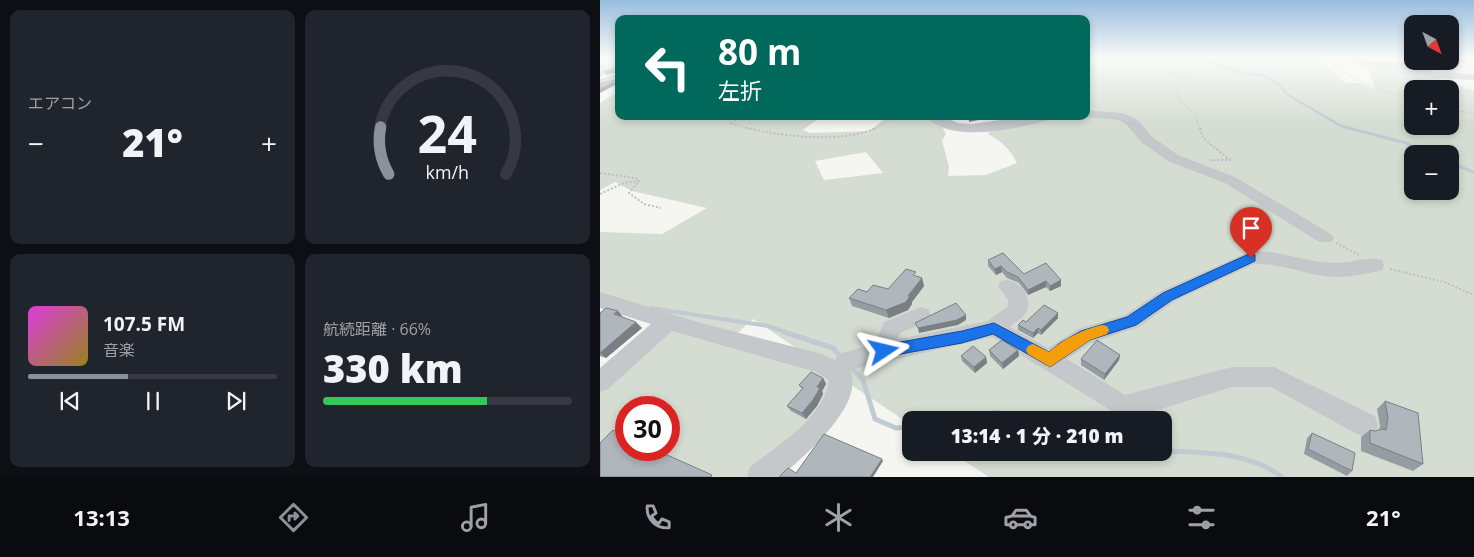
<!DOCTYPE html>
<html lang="ja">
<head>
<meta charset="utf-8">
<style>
	:root { --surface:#171b24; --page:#20242c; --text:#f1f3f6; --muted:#9ea1a6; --line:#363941; --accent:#8c9099 }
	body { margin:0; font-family:"Open Sans","Noto Sans JP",sans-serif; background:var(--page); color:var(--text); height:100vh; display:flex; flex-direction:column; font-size:19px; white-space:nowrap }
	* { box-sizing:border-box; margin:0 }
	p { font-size:16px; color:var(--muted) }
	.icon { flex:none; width:28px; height:28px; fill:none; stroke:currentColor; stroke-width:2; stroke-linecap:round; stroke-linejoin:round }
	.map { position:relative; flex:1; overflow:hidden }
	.details { display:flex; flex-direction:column; gap:10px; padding:10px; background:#0d0f14; width:600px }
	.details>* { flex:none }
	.banner { position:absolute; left:15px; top:15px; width:475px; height:105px; border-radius:10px; box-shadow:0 2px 8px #0003; background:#00695c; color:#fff; overflow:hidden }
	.needle { width:32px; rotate:139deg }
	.controls { position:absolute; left:804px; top:15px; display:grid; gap:10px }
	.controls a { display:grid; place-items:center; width:55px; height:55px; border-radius:10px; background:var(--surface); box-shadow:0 2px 8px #0003; font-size:25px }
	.speed { position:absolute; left:15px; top:396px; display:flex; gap:10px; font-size:25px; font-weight:700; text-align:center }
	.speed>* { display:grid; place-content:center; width:65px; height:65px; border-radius:50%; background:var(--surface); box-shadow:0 2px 8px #0003; line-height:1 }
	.speed .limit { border:8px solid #d22; background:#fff; color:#111 }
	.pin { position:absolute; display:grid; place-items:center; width:42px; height:42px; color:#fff; margin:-51px -21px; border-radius:50% 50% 50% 0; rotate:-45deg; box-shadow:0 0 5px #0007 }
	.pin .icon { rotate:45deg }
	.me { position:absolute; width:55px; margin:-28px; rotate:80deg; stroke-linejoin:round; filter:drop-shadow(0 0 4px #0008) }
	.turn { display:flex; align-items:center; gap:18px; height:105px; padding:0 20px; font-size:22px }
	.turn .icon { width:65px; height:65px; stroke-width:2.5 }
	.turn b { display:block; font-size:35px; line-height:42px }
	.big { font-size:38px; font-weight:800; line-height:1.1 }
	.details .widget { flex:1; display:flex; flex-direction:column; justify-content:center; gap:8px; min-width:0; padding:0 18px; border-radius:10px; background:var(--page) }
	.details .dial { align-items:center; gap:0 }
	.dial svg { height:130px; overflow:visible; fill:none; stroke:var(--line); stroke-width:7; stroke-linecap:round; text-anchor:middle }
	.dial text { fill:var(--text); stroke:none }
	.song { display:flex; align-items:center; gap:15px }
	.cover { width:60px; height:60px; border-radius:8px; background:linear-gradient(135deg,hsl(300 70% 55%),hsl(50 70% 35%)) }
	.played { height:5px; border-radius:2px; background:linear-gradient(90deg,var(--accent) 40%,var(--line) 40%) }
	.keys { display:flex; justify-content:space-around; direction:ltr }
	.heat { display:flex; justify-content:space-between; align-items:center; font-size:28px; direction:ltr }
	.charge { height:8px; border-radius:4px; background:linear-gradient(90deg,#34c759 66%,var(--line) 0) }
	.details .tiles { flex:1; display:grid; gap:10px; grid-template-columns:repeat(2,1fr) }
	.trip { position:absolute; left:302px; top:411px; width:270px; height:50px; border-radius:10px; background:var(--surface); box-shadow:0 2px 8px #0003; font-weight:800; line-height:50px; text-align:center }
	.tab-bar { display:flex; height:80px; justify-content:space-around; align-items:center; background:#090b0e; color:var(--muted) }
	.tab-bar .icon { width:35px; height:35px }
	.tab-bar .current { color:var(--accent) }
	.tab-bar b { font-size:22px; color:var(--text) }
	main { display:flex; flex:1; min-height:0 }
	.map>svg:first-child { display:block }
	.green { fill:#d5ddd2; fill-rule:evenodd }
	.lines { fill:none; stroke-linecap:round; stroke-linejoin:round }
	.stream-far3 { stroke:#c0cad0; stroke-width:2.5 }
	.stream-far2 { stroke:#c0cad0; stroke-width:3 }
	.stream-far1 { stroke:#c0cad0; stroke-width:4 }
	.stream { stroke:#c0cad0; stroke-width:5 }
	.path-far1 { stroke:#bebfc2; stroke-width:1; stroke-dasharray:2 2; stroke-linecap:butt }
	.path { stroke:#bebfc2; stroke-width:2; stroke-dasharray:2 2; stroke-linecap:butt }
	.minor { fill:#c4c8cb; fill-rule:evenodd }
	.wall { fill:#969da2 }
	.shaded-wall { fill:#7a7f84 }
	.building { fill:#afb6bc; stroke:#7a7f84 }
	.route { fill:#1a73e8; stroke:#114b97 }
	.slow { fill:#f59e0b }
</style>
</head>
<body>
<main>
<section class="details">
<div class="tiles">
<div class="widget"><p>エアコン</p>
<div class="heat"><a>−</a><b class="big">21°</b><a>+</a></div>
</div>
<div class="widget dial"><svg viewBox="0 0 100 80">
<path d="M14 69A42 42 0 1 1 86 69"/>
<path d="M14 69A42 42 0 0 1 9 40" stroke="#8c9099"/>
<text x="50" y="56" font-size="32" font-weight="700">24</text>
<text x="50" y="72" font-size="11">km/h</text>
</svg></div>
<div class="widget">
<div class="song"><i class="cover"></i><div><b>107.5 FM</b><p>音楽</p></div></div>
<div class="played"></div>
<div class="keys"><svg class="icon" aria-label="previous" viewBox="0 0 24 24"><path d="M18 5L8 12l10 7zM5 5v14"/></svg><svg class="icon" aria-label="pause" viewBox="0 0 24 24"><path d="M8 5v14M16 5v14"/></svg><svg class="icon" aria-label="next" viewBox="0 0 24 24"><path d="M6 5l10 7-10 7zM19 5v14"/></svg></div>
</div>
<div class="widget"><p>航続距離 · 66%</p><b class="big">330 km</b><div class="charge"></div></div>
</div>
</section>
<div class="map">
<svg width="874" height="477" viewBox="0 0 874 477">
	<rect width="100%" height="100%" fill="#f5f6f1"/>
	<path class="green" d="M486 58H616L624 60 620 58H722L723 63 746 83H759L775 89 768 65C806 63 839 79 874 92V477H389L352 453 564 452V420H311V425L153 319 130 340 234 376 219 413 151 477H114L53 450H69V408H26V438L0 444V385L68 322 0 298V232L62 234 107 208 32 191 15 182 0 190V103L19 91V116H222L203 130 210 133 269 131 282 121 280 116H331L341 124 346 134 342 141 349 166 348 176 386 175 417 163C410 149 401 141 388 134L398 124 399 116H486ZM812 89H850V126H812ZM266 152 283 173 224 180 215 161ZM812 154H850V191H812Z"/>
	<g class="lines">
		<path class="stream-far3" d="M598 58 642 73 664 76 678 84 688 95 741 126 753 129"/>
		<path class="stream-far2" d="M748 128 806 143 829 154
			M850 163 874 172"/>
		<path class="stream-far1" d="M51 308 168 326 188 333"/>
		<path class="stream" d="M184 332 233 348 240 356
			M250 367 263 380 275 419 296 428 311 427
			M353 420 396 412 433 420
			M564 451C606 453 647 451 682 477"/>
		<path class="path-far1" d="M604 58 632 69 650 72
			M724 58C752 82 778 89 812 99
			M545 66 586 77 578 89 579 100 595 114 600 129
			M862 86 874 91
			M850 109 874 114
			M147 116 129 123 151 129
			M274 129 295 116"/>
		<path class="path" d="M146 128C183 136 240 144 276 128
			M600 128 603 138 630 160H610
			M0 173 36 178 39 181
			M0 194 24 183 39 181 29 193 44 204 61 208
			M736 243 759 255
			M790 269 844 282 874 295"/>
		<path class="minor" d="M735 58 802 62 835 72 874 74V80L834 78 801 68H774Z
			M0 63 11 69 0 77Z
			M19 73V80L0 86V79Z
			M486 110 522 113 537 119 551 136 578 155 635 177 731 234 734 238 731 242H719L625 183 568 161 541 142 527 125 519 120 482 117 486 116Z
			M326 116H341L358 123 372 124 429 116H455L453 119C421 127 351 146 326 116Z
			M651 251C680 250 707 263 735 263 751 263 767 256 782 260L784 265 782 270C768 274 749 277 735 277 707 276 682 263 654 264L575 301 539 327 493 342 467 359 525 395 632 367H674L775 416 778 425 775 434 766 437 757 434 671 387H632L548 413 523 418 392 337 250 370C266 405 203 457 180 477H147L150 467C178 445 224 418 229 380L216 372 72 331 8 389 0 392V368L51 324 0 308V292L101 323 222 354 235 360 238 354 275 344 284 322 321 307 328 309 331 315 328 321 300 333 298 339 388 321 408 306V300L398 286 401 281C416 276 433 295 427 310 425 317 416 322 410 327L448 348 478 329 525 315 561 291Z"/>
	</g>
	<path class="wall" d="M388 260 424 274 461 280V286L450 291 446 287 428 295 419 283 407 278 402 272 396 275 388 266Z
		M317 276 322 278 324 286 312 302V304L308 310 289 318 252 306 249 298 267 292 288 289Z
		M0 313 23 317 42 328 6 358 0 356Z
		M458 313V318L441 335 438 333 433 338 418 330V325Z
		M389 350H418L419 356 403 369 390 356Z
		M520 355 519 360 504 380 481 365V359Z
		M361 356 386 357 387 363 375 373 362 361Z
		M223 378 226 384 222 391 223 394 217 406 206 419 191 411 187 406 202 389 199 385Z
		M785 401 823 464 813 471 761 451V437L770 430 775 431 779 430 780 426 777 409Z
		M712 433 752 471 747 476 704 454 707 438Z"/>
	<path class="shaded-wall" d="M18 69 19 72 6 75 4 72Z
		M19 79V83L0 93V89Z
		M371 116H387V118L369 122V117Z
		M401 266 402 272 396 275 395 269Z
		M322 278 324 286 312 302V304L308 310 289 318 286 310 308 296Z
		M461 280V286L450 291V286Z
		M446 281V287L428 295V290Z
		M18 311 23 317 14 314Z
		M458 313V318L441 335V330Z
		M366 315V320L358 325 319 333 318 328Z
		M36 322 42 328 6 358 0 353Z
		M438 328V333L433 338V333Z
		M418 350 419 356 403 369 402 363Z
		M520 355 519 360 504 380 505 374Z
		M386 357 387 363 375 373 374 367Z
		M223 378 226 384 222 391 223 394 217 406 206 419 202 413Z
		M282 459 283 461 273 477H270Z"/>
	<path class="building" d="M19 64V79L0 89V84L18 79V69L4 72Z
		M403 253 424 274 446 263 461 280 450 286 446 281 428 290 418 277 407 272 401 266 395 269 388 260Z
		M306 269 316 272 313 275 322 278 308 296H310L306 302 286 310 249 298 258 289 267 292 273 285 288 289Z
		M356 303 366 315 357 320 318 328 315 323Z
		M444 305 458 313 441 330 438 328 433 333 418 325 423 320 426 322Z
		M6 308 18 311 14 314 36 322 0 353V313Z
		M402 340 418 350 402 363 389 350Z
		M497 340 520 355 505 374 481 359Z
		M373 346 386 357 374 367 361 356Z
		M211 372 223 378 217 387 220 388 213 400 202 413 187 406 203 388 199 385Z
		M785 401 818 413 823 464 770 443V430L775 431 782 429 786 430 788 418Z
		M13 430 26 436V450H56L112 475 111 477H0V443Z
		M712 433 755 453 752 471 708 449Z
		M224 434 282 459 270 477H179L188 468 196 473Z"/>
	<linearGradient id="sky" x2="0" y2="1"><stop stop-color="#98bdde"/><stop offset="0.47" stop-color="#fafbf9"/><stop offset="1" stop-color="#fafbf9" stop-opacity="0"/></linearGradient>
	<rect width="874" height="124" fill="url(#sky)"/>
	<path class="route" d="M651 253 655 255V261L572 300 536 325 490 340 450 367 393 334 362 343 284 357 279 355 277 351 279 346 284 345 362 331 394 323 449 352 460 343 481 331 527 317 563 293Z"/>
	<path class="slow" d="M502 325 507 326 509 330 507 334 490 340 450 367 428 354 426 350 428 346 433 344 449 352C465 338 482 330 502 325Z"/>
</svg>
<div class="controls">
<a><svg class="needle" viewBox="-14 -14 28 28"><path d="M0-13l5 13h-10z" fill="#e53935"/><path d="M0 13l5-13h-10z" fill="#9ea1a6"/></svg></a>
<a>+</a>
<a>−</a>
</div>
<div class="speed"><div class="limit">30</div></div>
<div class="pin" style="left:651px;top:258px;background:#d93025"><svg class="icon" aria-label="arrive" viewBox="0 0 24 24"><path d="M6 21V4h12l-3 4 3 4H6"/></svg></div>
<svg class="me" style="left:284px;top:351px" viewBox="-20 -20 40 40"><path d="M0-17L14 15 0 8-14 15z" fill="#1a73e8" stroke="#fff" stroke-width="4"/></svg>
<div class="trip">13:14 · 1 分 · 210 m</div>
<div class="banner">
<div class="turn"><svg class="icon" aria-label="left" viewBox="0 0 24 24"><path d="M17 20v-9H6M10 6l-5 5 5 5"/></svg><div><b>80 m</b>左折</div></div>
</div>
</div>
</main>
<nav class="tab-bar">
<b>13:13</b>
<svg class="icon current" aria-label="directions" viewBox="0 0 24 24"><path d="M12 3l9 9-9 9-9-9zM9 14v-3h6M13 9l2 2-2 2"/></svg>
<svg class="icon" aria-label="music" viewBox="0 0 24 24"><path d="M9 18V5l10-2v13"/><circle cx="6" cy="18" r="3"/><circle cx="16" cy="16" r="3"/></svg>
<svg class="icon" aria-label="phone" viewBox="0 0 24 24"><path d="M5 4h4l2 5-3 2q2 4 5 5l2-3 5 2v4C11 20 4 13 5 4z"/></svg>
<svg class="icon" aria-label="climate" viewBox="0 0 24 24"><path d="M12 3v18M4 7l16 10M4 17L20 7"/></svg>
<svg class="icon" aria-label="car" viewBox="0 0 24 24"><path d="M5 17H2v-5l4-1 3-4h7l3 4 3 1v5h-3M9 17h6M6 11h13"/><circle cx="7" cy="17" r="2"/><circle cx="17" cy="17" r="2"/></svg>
<svg class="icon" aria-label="filters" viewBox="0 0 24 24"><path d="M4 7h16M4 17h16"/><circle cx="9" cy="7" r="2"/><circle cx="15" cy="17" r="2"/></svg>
<b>21°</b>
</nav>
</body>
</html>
